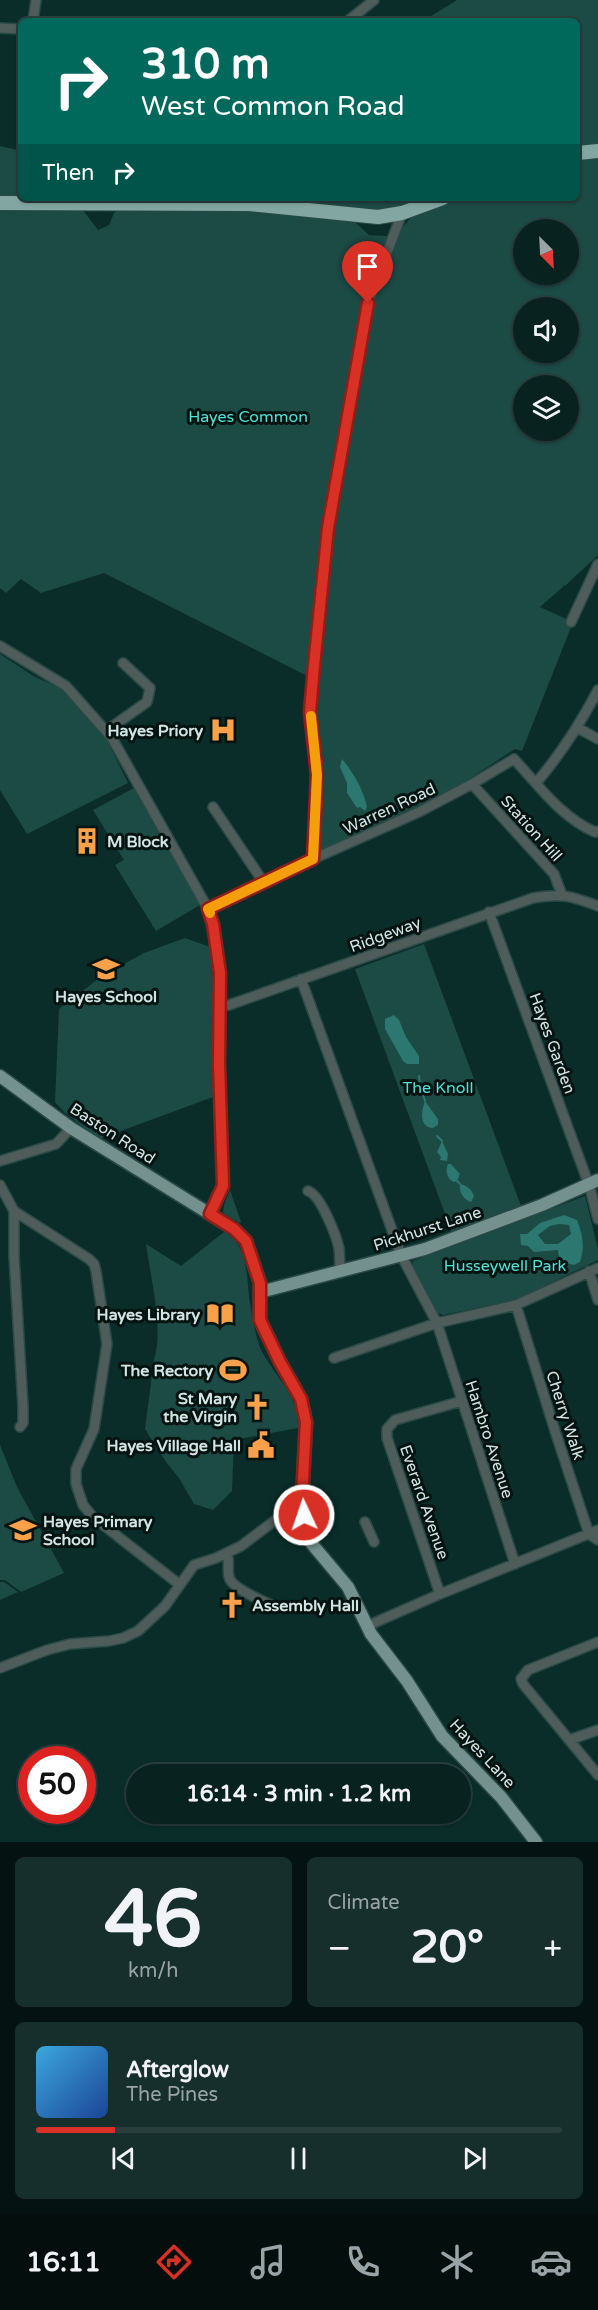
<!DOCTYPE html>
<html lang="en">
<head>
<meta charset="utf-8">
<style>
	:root { --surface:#082220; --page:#162f2d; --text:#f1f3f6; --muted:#98a4a5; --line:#293f3e; --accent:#d93025 }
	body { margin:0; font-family:"Varela Round",sans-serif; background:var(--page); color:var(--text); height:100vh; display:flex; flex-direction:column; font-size:22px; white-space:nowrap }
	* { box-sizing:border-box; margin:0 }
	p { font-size:20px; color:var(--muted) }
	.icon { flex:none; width:33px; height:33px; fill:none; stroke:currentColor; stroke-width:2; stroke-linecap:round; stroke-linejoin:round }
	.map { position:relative; height:1842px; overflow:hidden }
	.details { display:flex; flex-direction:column; gap:15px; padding:15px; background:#041312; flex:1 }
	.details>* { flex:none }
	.top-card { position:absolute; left:18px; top:18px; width:562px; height:183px; border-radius:9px; box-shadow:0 2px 4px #0004,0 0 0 2px var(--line); background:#00695c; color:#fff; overflow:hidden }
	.needle { width:39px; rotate:156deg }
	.tools { position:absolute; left:513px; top:219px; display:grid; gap:12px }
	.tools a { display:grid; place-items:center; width:66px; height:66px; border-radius:50%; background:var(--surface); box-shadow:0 2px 4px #0004,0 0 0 2px var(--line); font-size:30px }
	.speed { position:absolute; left:18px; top:1746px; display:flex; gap:12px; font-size:30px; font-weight:700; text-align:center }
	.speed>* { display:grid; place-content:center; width:78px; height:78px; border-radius:50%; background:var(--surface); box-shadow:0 2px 4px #0004,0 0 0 2px var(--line); line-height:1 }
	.speed .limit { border:9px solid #d22; background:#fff; color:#111 }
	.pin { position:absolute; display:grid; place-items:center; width:51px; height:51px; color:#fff; margin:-62px -26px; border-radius:50% 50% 50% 0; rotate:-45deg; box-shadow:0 0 6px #0007 }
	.pin .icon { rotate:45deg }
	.me { position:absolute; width:66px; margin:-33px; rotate:357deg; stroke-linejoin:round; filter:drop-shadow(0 0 4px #0008) }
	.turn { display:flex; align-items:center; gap:21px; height:126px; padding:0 24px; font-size:27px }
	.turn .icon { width:78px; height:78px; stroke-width:2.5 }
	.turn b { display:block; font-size:42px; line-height:51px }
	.then { display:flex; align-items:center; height:57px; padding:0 24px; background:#0003; gap:12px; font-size:22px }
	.big { font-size:45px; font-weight:700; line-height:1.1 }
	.details .tile { flex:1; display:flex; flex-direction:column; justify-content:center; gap:9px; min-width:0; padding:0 21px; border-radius:9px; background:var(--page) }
	.details .dial { align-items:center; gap:0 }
	.dial b { font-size:78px; line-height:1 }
	.song { display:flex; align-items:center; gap:18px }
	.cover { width:72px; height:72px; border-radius:9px; background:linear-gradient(135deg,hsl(200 70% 55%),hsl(220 70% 35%)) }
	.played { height:6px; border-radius:3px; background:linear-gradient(90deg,var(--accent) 15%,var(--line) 15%) }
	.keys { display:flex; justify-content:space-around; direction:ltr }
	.heat { display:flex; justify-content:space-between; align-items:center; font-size:33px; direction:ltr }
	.details .tiles { flex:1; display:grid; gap:15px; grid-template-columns:1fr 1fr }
	.tile:last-child { grid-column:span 2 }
	.trip { position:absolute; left:126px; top:1764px; width:345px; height:60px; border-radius:30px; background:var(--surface); box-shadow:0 2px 4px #0004,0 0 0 2px var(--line); font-weight:700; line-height:60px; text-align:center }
	.tabs { display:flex; height:96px; justify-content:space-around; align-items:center; background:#030e0d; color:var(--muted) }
	.tabs .icon { width:42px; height:42px }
	.tabs .current { color:var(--accent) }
	.tabs b { font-size:27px; color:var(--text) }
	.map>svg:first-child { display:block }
	.green { fill:#1c4a45; fill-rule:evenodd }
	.water { fill:#2c776f; fill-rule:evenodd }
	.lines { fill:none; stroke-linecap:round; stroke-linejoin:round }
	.stream { stroke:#2c776f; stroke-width:2 }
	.minor-casing { stroke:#2a4a47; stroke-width:12 }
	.major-casing { stroke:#2a4a47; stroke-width:15 }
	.highway-casing { stroke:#2a4a47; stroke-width:16 }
	.minor { stroke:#4e5c5a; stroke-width:9 }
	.major { stroke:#74918d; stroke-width:12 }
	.highway { stroke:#82a6a1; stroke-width:14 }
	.route-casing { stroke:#8d1f18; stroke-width:15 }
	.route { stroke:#d93025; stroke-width:10 }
	.slow { stroke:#f59e0b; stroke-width:10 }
	.labels { text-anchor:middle; stroke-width:6; stroke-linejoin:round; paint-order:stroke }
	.park-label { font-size:16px; fill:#53e1d3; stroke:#051311 }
	.poi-label { font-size:16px; font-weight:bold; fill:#d3e5e2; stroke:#051311; text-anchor:end }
	.street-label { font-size:16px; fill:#d3e5e2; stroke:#051311 }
</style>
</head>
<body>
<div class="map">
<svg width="598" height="1842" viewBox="0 0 598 1842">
	<rect width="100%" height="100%" fill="#0a2d2a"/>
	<path class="green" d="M457 0H598V147L578 149V21H423Z
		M0 146 21 151V198H0Z
		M598 155V555L565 586 562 584 564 586 540 607 573 622 522 751 515 749 452 790 319 852 320 785 314 713 317 681 104 573 41 593 21 579 6 593 0 588V208L82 209 98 230 109 225 114 213 122 208H234L355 222 369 235 399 237 401 229 415 213 453 198H578V157ZM524 230H568V274H524ZM524 308H568V352H524ZM524 386H568V430H524Z
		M301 198H426L409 204 374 211 308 202Z
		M0 654 35 677 63 689 107 740 128 783 27 834 0 790Z
		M134 788 200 905 156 931 115 865 124 860 93 810Z
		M185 938 210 947 214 990 213 1097 99 1139 64 1112 55 1102 59 1009 102 976 144 953Z
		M424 944 521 1206 452 1233 355 969Z
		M230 1190 241 1222 240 1223 223 1213 224 1205Z
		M585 1196 598 1249V1260L515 1300 443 1315 438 1313 413 1266V1261Z
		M224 1232C250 1245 246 1280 250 1303 252 1316 255 1332 259 1345 271 1374 300 1394 298 1428L234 1440 232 1491 213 1510 194 1504 179 1478 166 1462 145 1429 154 1359C164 1333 150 1273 146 1244L181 1266Z
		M0 1445 17 1487 64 1573 21 1592 5 1580H0Z
		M0 1582H4L18 1592 0 1600Z"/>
	<path class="water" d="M342 759C353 772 363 789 367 807L365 811 360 807 357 808 347 793V783L340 767Z
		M394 1015 399 1020 406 1037 419 1056V1064H407L403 1061 385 1029V1019Z
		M425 1101 438 1119V1125L433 1128C419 1127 421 1111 425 1101Z
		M442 1141 448 1154 447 1161 440 1160 441 1157 437 1152Z
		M448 1164H451L460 1174 457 1181 454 1182C447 1179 445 1171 448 1164Z
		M460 1184C467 1185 472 1190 474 1196L471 1202C463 1199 459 1192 460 1184Z
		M564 1215 577 1220C583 1235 585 1247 580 1262L574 1265C566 1264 557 1259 558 1250L534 1252 528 1246 521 1245 520 1234H527L540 1223ZM559 1224 569 1225 571 1234 558 1244H545L538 1235 550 1226Z"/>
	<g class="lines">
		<path class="stream" d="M419 1076 420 1085 425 1101
			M437 1136 442 1141
			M457 1181 460 1184"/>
		<defs>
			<path id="minor" d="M33 21 36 0
				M348 21 374 0
				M0 28 21 29
				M571 622 598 564
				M0 646 66 686 112 738 208 909 213 924 220 973 219 1063 223 1186 210 1214
				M578 728 598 739
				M106 731 147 702 150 688 123 663
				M536 783C561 754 580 724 598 690
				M472 784 554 874 562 895
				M213 807 264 883
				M313 859 317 775 310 712 328 528 368 303 402 213
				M208 909 313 859 419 812 472 784 514 759C538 785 562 818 595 832L598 831
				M489 912 589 1185 598 1219
				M301 979 401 1255 437 1323 516 1305 598 1268
				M219 1006 229 1005 533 898C563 893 571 896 598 906
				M0 1161 56 1144 71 1128
				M0 1185 14 1211 89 1259 94 1264 96 1271 107 1344 94 1429 76 1469V1484L83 1505 93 1517 180 1585
				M308 1191C320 1194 336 1235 339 1248 340 1256 339 1264 341 1272
				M14 1211V1256L23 1406V1423L20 1427
				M589 1271 598 1300
				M516 1305 555 1431 589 1534 598 1540
				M334 1358 437 1323 515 1564
				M365 1522 374 1542
				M227 1553C230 1561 227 1569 229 1577 232 1589 262 1600 273 1606
				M440 1594 387 1438V1429L395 1420 462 1401
				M367 1626 440 1594 598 1530
				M598 1642 528 1670 521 1679 523 1684 598 1775
				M0 1668 47 1650 70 1644 109 1641 123 1638 138 1631 165 1606 194 1565 216 1558 241 1546 302 1500
				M569 1740 598 1730"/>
			<path id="major" d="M0 1076 71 1128 234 1229 246 1241 260 1283V1320L280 1362 301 1399 306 1422 302 1500 308 1536 312 1544 348 1587 371 1634 407 1681 442 1736 501 1797 536 1842
				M260 1292 425 1249 542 1205 598 1180"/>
			<path id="highway" d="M578 153 598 151
				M0 203 249 204 378 217 402 213 443 198"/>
		</defs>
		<use href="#minor" class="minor-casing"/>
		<use href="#major" class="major-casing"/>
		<use href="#highway" class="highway-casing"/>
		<use href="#minor" class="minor"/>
		<use href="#major" class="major"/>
		<use href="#highway" class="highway"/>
	</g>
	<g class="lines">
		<defs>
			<path id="route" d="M304 1515 302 1500 306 1422 301 1399 280 1362 260 1320V1283L246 1241 234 1229 210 1214 223 1186 219 1064 220 973 213 924 208 909 313 859 317 775 310 712 314 666 328 528 368 303"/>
		</defs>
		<use href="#route" class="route-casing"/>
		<use href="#route" class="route"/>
		<path class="slow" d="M210 913 208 909 313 859 317 775 311 716"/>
	</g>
	<defs>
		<symbol id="hospital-bare" viewBox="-9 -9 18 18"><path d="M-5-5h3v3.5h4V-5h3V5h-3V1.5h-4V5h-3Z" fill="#f8a14a" stroke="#051311" stroke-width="2.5" paint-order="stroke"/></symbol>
		<symbol id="building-bare" viewBox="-9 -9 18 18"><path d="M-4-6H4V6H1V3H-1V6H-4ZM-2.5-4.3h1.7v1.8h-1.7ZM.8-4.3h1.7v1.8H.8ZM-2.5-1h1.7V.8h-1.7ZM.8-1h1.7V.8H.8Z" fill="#f8a14a" stroke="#051311" stroke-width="2.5" paint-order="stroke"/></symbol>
		<symbol id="school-bare" viewBox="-9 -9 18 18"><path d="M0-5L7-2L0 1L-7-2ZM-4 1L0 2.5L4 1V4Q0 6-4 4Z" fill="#f8a14a" stroke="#051311" stroke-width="2.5" paint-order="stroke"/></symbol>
		<symbol id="library-bare" viewBox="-9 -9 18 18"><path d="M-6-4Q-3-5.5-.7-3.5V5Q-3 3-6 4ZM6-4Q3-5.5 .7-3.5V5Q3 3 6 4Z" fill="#f8a14a" stroke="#051311" stroke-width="2.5" paint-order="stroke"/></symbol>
		<symbol id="stadium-bare" viewBox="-9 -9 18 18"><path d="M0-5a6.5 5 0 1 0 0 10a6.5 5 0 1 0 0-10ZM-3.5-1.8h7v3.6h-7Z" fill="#f8a14a" stroke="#051311" stroke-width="2.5" paint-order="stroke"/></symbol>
		<symbol id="church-bare" viewBox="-9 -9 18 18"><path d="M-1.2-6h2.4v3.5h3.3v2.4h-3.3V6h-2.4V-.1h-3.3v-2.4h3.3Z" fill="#f8a14a" stroke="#051311" stroke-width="2.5" paint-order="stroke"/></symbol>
		<symbol id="civic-bare" viewBox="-9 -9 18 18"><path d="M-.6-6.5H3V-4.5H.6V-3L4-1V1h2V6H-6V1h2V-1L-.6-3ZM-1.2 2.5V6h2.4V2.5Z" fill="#f8a14a" stroke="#051311" stroke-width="2.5" paint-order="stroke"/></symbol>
	</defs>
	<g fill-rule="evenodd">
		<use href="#hospital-bare" x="204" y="711" width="38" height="38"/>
		<use href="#building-bare" x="68" y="822" width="38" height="38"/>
		<use href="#school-bare" x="87" y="950" width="38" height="38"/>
		<use href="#library-bare" x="201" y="1295" width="38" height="38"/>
		<use href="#stadium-bare" x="214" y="1351" width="38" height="38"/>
		<use href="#church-bare" x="238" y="1388" width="38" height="38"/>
		<use href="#civic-bare" x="242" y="1426" width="38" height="38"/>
		<use href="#school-bare" x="4" y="1511" width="38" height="38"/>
		<use href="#church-bare" x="213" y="1586" width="38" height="38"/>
	</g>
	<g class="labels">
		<g class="park-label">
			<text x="248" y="422">Hayes Common</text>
			<text x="438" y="1093">The Knoll</text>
			<text x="505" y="1271">Husseywell Park</text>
		</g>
		<g class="poi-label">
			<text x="203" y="736">Hayes Priory</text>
			<text x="107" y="847" text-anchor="start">M Block</text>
			<text x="106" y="1002" text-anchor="middle">Hayes School</text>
			<text x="200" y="1320">Hayes Library</text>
			<text x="213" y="1376">The Rectory</text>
			<text x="237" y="1404">St Mary<tspan x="237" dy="18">the Virgin</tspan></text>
			<text x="241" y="1451">Hayes Village Hall</text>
			<text x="43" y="1527" text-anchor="start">Hayes Primary<tspan x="43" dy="18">School</tspan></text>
			<text x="252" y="1611" text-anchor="start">Assembly Hall</text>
		</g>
		<g class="street-label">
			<text transform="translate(389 808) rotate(-25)" y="6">Warren Road</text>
			<text transform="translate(532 828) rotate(48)" y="6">Station Hill</text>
			<text transform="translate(385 934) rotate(-20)" y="6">Ridgeway</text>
			<text transform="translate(553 1043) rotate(70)" y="6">Hayes Garden</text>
			<text transform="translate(113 1133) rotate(33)" y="6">Baston Road</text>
			<text transform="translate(427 1228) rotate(-18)" y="6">Pickhurst Lane</text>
			<text transform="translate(566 1415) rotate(72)" y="6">Cherry Walk</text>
			<text transform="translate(490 1439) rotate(72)" y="6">Hambro Avenue</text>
			<text transform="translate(425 1502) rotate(71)" y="6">Everard Avenue</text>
			<text transform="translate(483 1753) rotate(47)" y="6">Hayes Lane</text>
		</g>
	</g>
</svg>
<div class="tools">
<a><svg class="needle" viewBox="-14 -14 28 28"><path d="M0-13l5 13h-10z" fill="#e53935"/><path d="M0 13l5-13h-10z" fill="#98a4a5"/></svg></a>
<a><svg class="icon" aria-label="sound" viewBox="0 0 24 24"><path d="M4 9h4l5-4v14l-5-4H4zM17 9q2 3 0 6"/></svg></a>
<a><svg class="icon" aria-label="layers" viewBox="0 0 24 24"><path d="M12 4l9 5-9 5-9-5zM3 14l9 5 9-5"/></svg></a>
</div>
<div class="speed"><div class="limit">50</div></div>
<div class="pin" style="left:368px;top:303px;background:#d93025"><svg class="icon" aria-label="arrive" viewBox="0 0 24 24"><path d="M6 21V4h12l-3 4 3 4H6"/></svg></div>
<svg class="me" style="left:304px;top:1515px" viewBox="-20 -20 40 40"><circle r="17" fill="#d93025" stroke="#fff" stroke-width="3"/><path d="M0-11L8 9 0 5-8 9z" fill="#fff"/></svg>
<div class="trip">16:14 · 3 min · 1.2 km</div>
<div class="top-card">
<div class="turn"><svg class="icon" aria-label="right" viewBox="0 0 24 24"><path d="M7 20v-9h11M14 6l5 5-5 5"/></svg><div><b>310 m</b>West Common Road</div></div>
<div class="then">Then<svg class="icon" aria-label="right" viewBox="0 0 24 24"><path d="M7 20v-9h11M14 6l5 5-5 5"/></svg></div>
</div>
</div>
<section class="details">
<div class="tiles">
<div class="tile dial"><b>46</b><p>km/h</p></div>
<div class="tile"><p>Climate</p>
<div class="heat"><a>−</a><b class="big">20°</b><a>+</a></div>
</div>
<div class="tile">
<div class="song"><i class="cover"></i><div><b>Afterglow</b><p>The Pines</p></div></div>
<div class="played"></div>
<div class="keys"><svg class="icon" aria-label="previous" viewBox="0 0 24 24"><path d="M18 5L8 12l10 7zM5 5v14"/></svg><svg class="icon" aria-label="pause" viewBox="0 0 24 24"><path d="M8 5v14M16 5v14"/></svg><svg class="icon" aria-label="next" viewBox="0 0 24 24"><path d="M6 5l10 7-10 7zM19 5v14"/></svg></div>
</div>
</div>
</section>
<nav class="tabs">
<b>16:11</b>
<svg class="icon current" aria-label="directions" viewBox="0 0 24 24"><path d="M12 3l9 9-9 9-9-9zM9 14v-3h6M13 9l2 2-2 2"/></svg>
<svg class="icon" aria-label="music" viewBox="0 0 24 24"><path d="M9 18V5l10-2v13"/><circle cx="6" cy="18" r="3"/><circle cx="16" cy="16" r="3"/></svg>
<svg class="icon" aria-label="phone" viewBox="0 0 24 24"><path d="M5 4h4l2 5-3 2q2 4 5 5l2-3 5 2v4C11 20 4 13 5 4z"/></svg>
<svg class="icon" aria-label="climate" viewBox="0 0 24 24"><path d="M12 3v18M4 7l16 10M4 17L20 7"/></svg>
<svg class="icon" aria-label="car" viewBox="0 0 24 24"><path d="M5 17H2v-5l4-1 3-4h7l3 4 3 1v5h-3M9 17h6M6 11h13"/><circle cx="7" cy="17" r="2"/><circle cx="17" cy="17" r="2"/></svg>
</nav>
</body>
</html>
